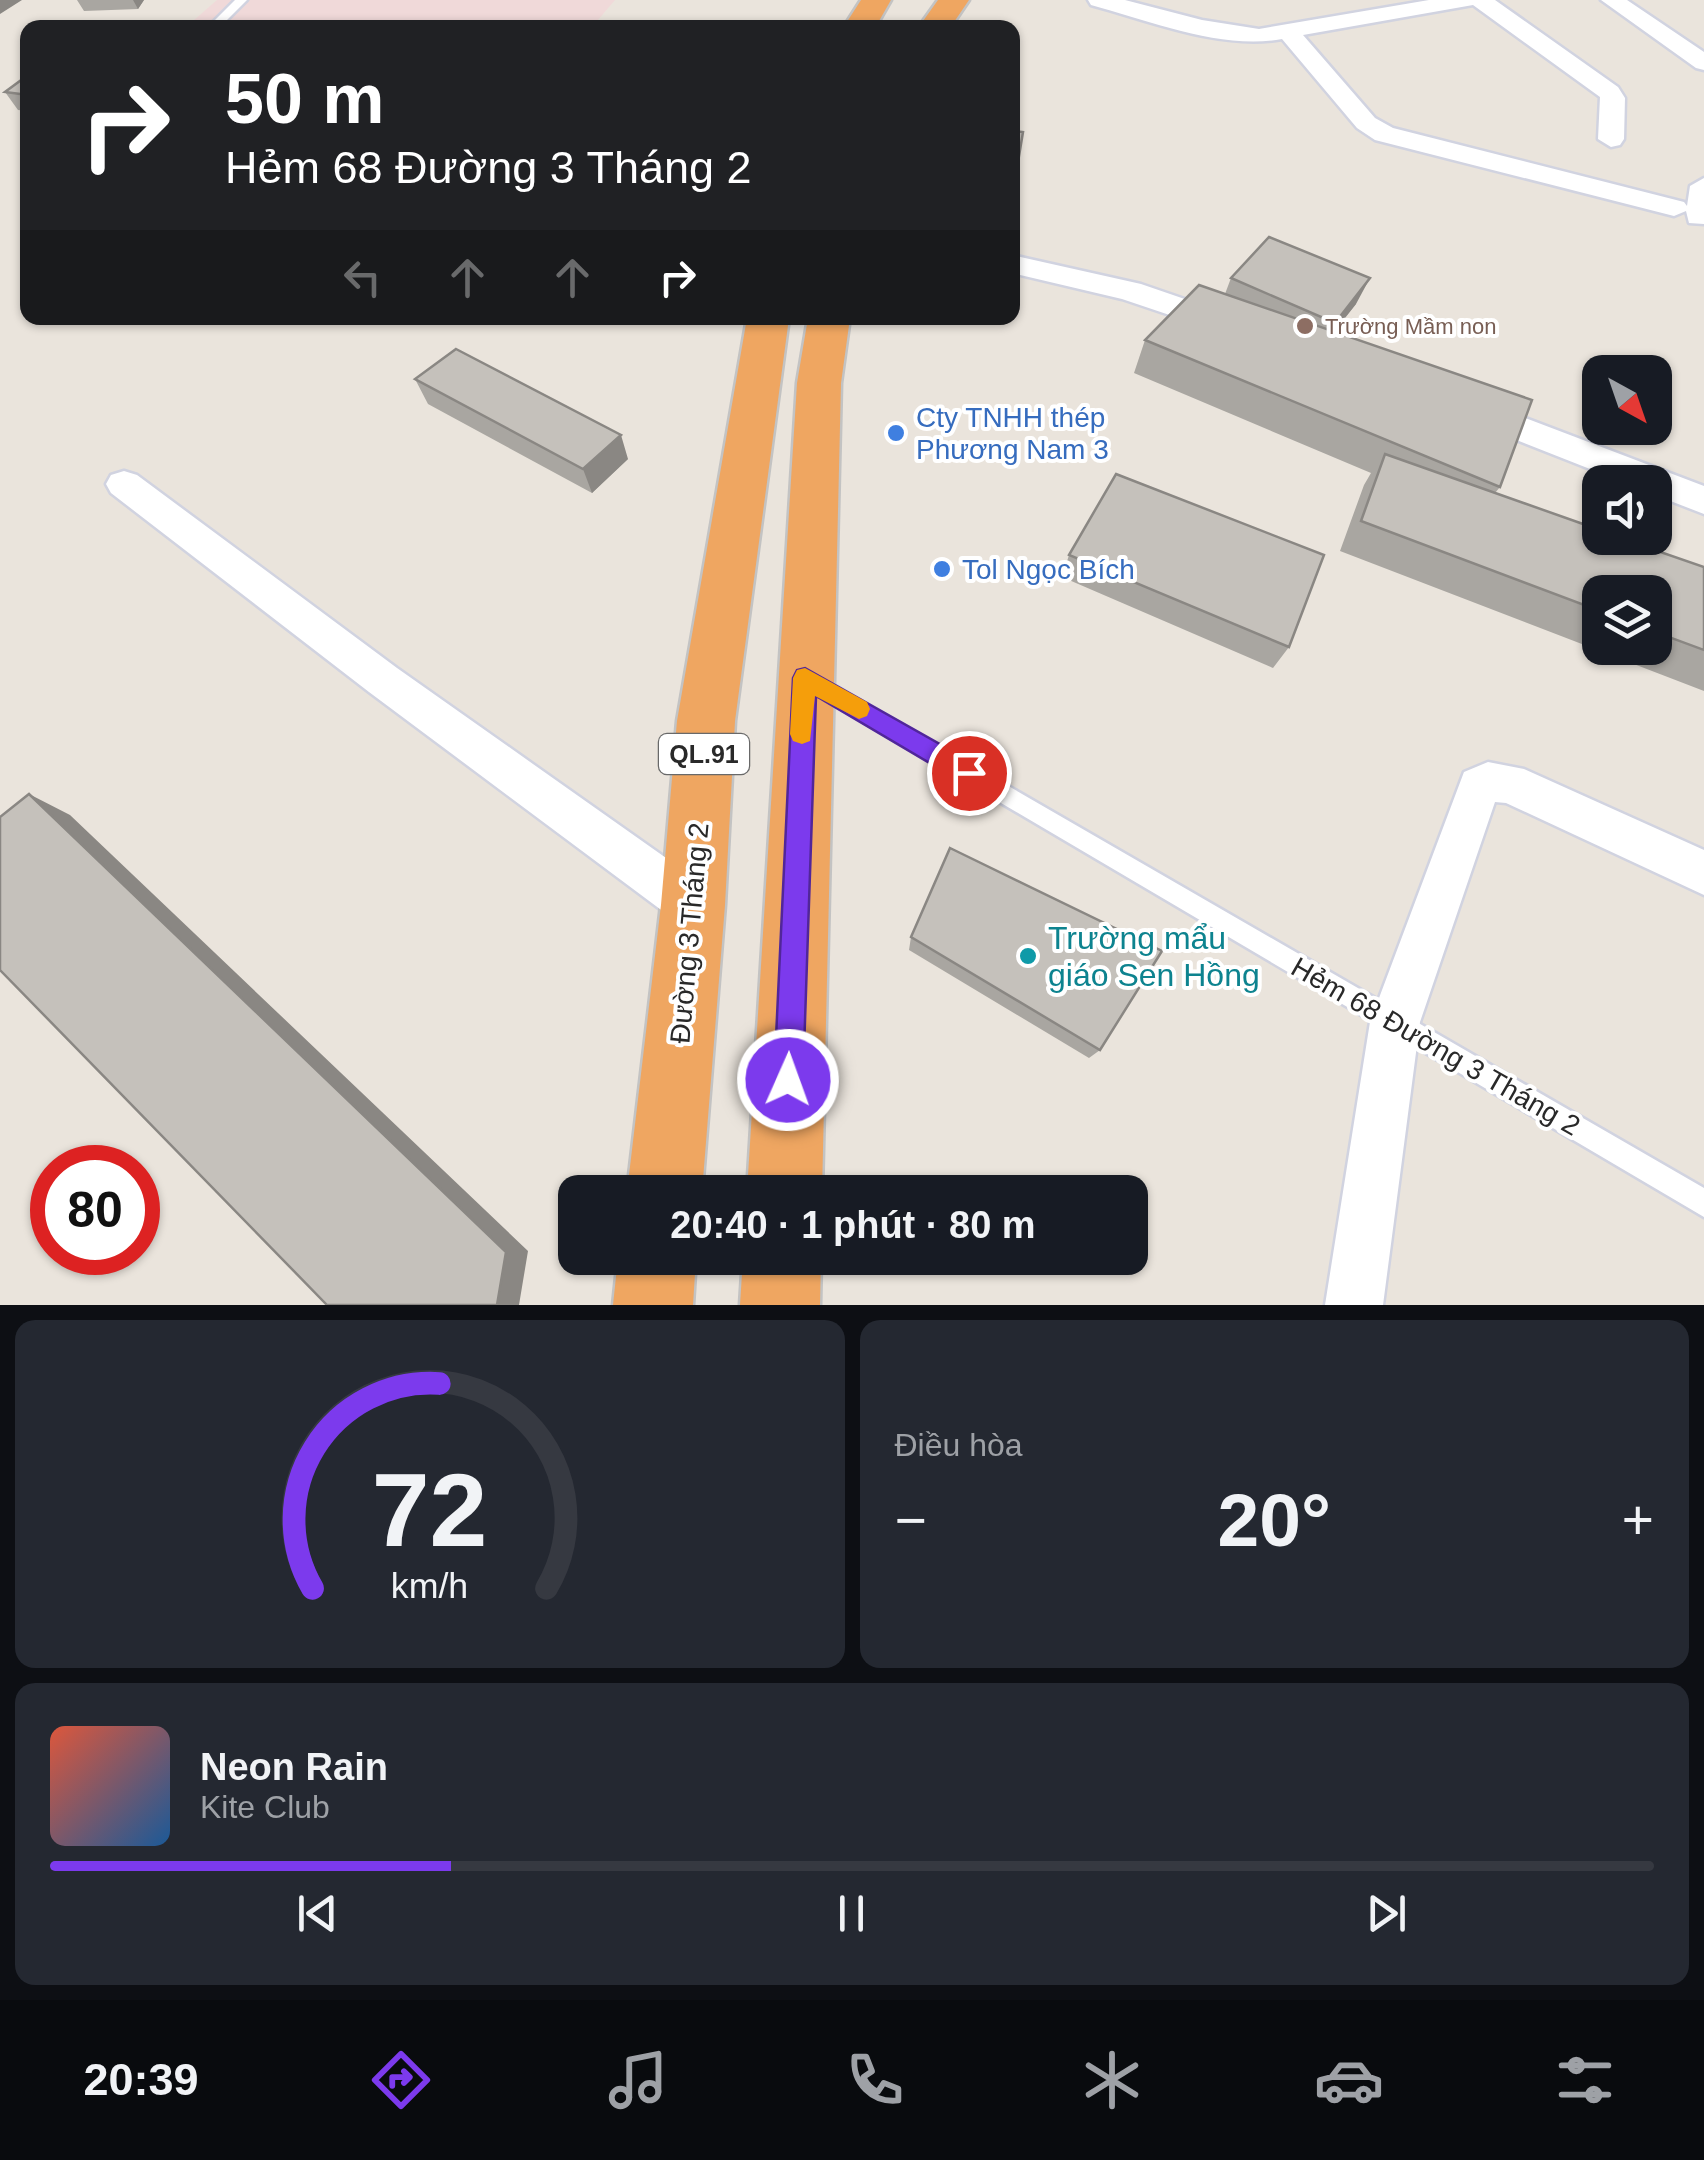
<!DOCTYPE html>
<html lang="vi">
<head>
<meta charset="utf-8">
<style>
	:root { --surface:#171b24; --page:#242831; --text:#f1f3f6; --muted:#9ea1a6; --line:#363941; --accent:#7c3aed }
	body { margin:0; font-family:Arial,sans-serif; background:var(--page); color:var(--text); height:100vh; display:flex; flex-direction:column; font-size:38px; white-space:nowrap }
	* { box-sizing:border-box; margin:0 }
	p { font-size:32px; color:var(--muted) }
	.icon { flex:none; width:55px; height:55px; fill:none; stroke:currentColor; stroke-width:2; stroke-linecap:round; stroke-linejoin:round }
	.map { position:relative; height:1305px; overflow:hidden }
	.details { display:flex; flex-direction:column; gap:15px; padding:15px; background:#0d0f14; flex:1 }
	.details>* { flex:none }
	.top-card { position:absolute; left:20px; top:20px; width:1000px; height:305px; border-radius:20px; box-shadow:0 2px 8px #0004; background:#202124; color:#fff; overflow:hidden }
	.needle { width:65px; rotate:140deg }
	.controls { position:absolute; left:1582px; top:355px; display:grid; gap:20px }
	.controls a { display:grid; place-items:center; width:90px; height:90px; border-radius:20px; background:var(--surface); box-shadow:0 2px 8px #0004; font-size:50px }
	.speed { position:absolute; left:30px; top:1145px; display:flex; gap:20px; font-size:50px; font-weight:700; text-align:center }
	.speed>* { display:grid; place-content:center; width:130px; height:130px; border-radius:50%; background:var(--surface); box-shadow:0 2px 8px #0004; line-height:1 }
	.speed .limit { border:15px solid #d22; background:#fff; color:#111 }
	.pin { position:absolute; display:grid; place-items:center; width:85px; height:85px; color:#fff; margin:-42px; border:5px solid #fff; border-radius:50%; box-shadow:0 2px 10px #0007 }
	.me { position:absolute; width:110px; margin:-55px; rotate:2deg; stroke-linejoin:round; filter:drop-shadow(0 0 8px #0008) }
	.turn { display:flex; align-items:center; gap:35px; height:210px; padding:0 40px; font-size:45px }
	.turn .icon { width:130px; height:130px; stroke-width:2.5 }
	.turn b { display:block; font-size:70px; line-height:85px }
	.lanes { display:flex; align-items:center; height:95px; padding:0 40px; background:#0003; justify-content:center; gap:50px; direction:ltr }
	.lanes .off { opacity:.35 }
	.big { font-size:75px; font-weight:700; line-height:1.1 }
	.details .tile { flex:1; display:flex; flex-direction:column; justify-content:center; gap:15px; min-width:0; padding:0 35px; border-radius:20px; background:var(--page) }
	.details .dial { align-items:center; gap:0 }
	.dial svg { height:260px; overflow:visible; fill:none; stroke:var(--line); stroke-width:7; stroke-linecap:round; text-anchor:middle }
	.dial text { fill:var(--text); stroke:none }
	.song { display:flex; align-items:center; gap:30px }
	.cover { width:120px; height:120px; border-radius:15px; background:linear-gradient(135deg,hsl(10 70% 55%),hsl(210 70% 35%)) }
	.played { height:10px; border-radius:5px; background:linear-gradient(90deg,var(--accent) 25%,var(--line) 25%) }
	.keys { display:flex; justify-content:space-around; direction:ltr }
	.heat { display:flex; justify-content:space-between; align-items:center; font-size:55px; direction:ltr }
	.details .tiles { flex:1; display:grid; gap:15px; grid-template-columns:1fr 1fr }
	.tile:last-child { grid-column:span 2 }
	.trip { position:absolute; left:558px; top:1175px; width:590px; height:100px; border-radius:20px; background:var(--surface); box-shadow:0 2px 8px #0004; font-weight:700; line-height:100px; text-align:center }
	.tabs { display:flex; height:160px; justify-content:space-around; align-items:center; background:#090b0e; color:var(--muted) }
	.tabs .icon { width:70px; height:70px }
	.tabs .on { color:var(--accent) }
	.tabs b { font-size:45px; color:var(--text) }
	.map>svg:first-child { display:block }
	.medical { fill:#f0d9d9 }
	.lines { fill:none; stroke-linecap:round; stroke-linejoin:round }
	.lane-casing { stroke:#d1d3e0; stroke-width:5 }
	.street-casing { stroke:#d1d3e0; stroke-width:5 }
	.highway-casing { stroke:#c3c3c3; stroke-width:5 }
	.lane { fill:#fff; fill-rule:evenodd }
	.street { fill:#fff; fill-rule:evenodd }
	.highway { fill:#efa661; fill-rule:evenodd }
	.wall { fill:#a9a6a1; fill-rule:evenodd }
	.shaded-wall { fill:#8a8783 }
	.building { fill:#c5c1bb; stroke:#8a8783; stroke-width:2.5 }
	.route { fill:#7c3aed; stroke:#51269a; stroke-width:2.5 }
	.slow { fill:#f59e0b }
	.education-dot { fill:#8d6e63; stroke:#fff; stroke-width:4 }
	.shop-dot { fill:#3f7fe0; stroke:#fff; stroke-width:4 }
	.culture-dot { fill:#0f9aa8; stroke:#fff; stroke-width:4 }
	.labels { text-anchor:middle; stroke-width:8; stroke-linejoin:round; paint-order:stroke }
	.far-education-label { font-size:22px; fill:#785e54; stroke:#fff; text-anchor:start }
	.shield { fill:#fff; stroke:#696969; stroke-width:2.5 }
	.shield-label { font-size:25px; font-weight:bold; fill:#292929 }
	.shop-label { font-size:28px; fill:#366cbe; stroke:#fff; text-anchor:start }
	.street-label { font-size:28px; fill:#292929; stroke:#fff }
	.near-culture-label { font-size:32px; fill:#0d838f; stroke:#fff; text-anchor:start }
</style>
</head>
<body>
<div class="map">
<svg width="1704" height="1305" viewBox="0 0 1704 1305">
	<rect width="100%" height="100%" fill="#eae4dc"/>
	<path class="medical" d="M217 0H615L592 27 185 28Z"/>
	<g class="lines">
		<defs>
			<path id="lane" d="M235 0H247L219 28H207Z
				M811 672 1704 1188V1217L804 687 801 681 804 675Z"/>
			<path id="street" d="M1088 0H1125L1202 20 1259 29 1429 0H1495L1618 87 1625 98 1624 139 1620 145 1611 147 1598 139 1600 97 1473 5 1303 35 1375 118 1393 128 1684 202 1687 206 1690 186 1704 178V224L1689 223 1686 211 1674 216 1375 140 1357 128 1282 39C1220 50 1151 21 1091 5Z
				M1601 0H1627L1704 52V70L1696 68Z
				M1012 255 1141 284 1237 317 1242 324 1237 331 1226 334 1122 299 1012 273Z
				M1470 397 1704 486V514L1655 495V482H1623L1458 417 1453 409 1458 401Z
				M124 471 137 475 397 668 710 889 716 905 710 921 693 928 676 921 369 692 111 493 106 484 111 475Z
				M1488 762 1524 769 1704 850V895L1506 803 1495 802 1420 1022 1383 1305H1325L1370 1022 1464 772Z"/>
			<path id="highway" d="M861 0H891L875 28H843Z
				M938 0H969L950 28H918Z
				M747 318H789L735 721 725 905 702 1192H627L661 905 677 721Z
				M808 318H850L841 383 822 1192H747L797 383Z
				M618 1258H696L693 1305H613Z
				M743 1258H821L820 1305H740Z"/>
		</defs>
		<use href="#lane" class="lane-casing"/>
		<use href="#street" class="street-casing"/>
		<use href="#highway" class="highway-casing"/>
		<use href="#lane" class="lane"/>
		<use href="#street" class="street"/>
		<use href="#highway" class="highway"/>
	</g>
	<path class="wall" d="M77 0H144L138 9 84 11Z
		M28 75V111L18 110 5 92Z
		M1012 131 1023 132 1016 174 1012 173Z
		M1231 278 1356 304 1334 332 1500 487 1495 493 1704 567V691L1340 551 1364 485 1371 473 1134 373 1145 340 1225 294ZM1600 592H1655V648H1600Z
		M415 379 628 459 592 493 428 404Z
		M1069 555 1289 647 1273 668 1062 577Z
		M911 937 1100 1050 1089 1058 909 950Z"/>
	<path class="shaded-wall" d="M0 0H22L0 14Z
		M133 0H144L138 9Z
		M1370 278 1356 304 1321 348 1335 323Z
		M621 435 628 459 592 493 583 469Z
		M29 794 70 815 528 1251 519 1305H497Z"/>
	<path class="building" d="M28 75V95L5 92Z
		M1012 131 1023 132 1019 156 1012 155Z
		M1269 237 1370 278 1335 323 1231 278Z
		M1199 285 1532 400 1500 487 1145 340Z
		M456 349 621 435 583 469 415 379Z
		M1385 454 1600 530V538H1620L1704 567V650L1655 632V592H1600V611L1361 521Z
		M1116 474 1324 555 1289 647 1069 555Z
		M29 794 506 1252 497 1305H327L0 970V817Z
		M950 848 1162 951 1100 1050 911 937Z"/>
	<path class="route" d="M805 668 977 765 981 773 977 781 969 785 960 781 816 696 803 1080 799 1091 788 1095 778 1091 774 1080 793 678 797 670Z"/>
	<path class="slow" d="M805 668 867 702 870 709 867 716 859 719 815 696 810 741 802 744 793 741 790 734 793 678 797 670Z"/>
	<circle class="education-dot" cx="1305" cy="326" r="10"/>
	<g class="shop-dot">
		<circle cx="896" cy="433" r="10"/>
		<circle cx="942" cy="569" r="10"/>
	</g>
	<circle class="culture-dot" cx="1028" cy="956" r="10"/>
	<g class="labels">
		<g class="far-education-label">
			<text x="1325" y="334">Trường Mầm non</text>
		</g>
		<rect class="shield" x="659" y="734" width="90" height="40" rx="8"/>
		<g class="shield-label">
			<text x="704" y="763">QL.91</text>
		</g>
		<g class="shop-label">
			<text x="916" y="427">Cty TNHH thép<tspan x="916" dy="32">Phương Nam 3</tspan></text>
			<text x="962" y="579">Tol Ngọc Bích</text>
		</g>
		<g class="street-label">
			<text transform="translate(689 933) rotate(-85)" y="10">Đường 3 Tháng 2</text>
			<text transform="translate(1436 1046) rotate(30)" y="10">Hẻm 68 Đường 3 Tháng 2</text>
		</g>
		<g class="near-culture-label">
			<text x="1048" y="949">Trường mẩu<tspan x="1048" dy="37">giáo Sen Hồng</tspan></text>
		</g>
	</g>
</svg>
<div class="controls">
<a><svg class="needle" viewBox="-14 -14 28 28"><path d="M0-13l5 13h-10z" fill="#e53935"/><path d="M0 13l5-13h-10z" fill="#9ea1a6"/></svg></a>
<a><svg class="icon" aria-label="sound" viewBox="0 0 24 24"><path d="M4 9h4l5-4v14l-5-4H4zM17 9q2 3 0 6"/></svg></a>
<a><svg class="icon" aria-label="layers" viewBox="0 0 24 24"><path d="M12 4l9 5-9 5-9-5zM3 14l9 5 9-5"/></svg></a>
</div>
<div class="speed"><div class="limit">80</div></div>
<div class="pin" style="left:969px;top:773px;background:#d93025"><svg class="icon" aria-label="arrive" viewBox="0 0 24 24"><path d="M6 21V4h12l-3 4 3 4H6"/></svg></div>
<svg class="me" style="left:788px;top:1080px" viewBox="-20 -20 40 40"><circle r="17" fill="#7c3aed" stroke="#fff" stroke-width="3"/><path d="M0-11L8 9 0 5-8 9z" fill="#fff"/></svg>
<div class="trip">20:40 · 1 phút · 80 m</div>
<div class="top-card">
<div class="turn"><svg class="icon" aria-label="right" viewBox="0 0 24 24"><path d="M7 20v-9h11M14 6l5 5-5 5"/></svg><div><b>50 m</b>Hẻm 68 Đường 3 Tháng 2</div></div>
<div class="lanes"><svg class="icon off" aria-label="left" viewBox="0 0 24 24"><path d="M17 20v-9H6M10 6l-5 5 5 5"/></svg><svg class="icon off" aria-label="ahead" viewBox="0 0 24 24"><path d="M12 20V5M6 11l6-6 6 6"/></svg><svg class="icon off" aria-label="ahead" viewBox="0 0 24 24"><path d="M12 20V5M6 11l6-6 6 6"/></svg><svg class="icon" aria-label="right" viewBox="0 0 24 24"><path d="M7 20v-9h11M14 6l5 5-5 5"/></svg></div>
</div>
</div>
<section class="details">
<div class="tiles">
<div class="tile dial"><svg viewBox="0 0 100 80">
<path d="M14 69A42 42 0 1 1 86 69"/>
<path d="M14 69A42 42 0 0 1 53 6" stroke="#7c3aed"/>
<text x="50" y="56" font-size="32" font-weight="700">72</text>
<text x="50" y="72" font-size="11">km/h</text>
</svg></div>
<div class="tile"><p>Điều hòa</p>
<div class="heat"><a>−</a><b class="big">20°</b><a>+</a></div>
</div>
<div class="tile">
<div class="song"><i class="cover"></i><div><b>Neon Rain</b><p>Kite Club</p></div></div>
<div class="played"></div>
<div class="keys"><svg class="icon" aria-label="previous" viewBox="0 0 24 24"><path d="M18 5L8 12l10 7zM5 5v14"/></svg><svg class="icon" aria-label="pause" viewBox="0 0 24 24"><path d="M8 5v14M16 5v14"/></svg><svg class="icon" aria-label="next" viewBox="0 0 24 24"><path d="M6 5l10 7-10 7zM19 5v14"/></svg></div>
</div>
</div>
</section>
<nav class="tabs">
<b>20:39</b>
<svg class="icon on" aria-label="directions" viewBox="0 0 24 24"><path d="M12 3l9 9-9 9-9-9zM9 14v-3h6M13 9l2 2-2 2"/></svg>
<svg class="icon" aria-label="music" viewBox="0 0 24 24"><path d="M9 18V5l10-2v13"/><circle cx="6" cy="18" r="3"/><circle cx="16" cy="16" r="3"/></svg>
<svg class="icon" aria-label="phone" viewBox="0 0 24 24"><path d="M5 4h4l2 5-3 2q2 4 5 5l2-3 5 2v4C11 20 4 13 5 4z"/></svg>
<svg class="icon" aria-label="climate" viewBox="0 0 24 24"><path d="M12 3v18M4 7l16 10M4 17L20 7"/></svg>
<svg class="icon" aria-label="car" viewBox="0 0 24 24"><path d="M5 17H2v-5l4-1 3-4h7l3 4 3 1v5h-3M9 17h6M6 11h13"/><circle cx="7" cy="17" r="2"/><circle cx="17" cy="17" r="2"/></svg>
<svg class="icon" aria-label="filters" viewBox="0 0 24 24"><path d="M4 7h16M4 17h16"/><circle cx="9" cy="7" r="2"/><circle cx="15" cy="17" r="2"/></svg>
</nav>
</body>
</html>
